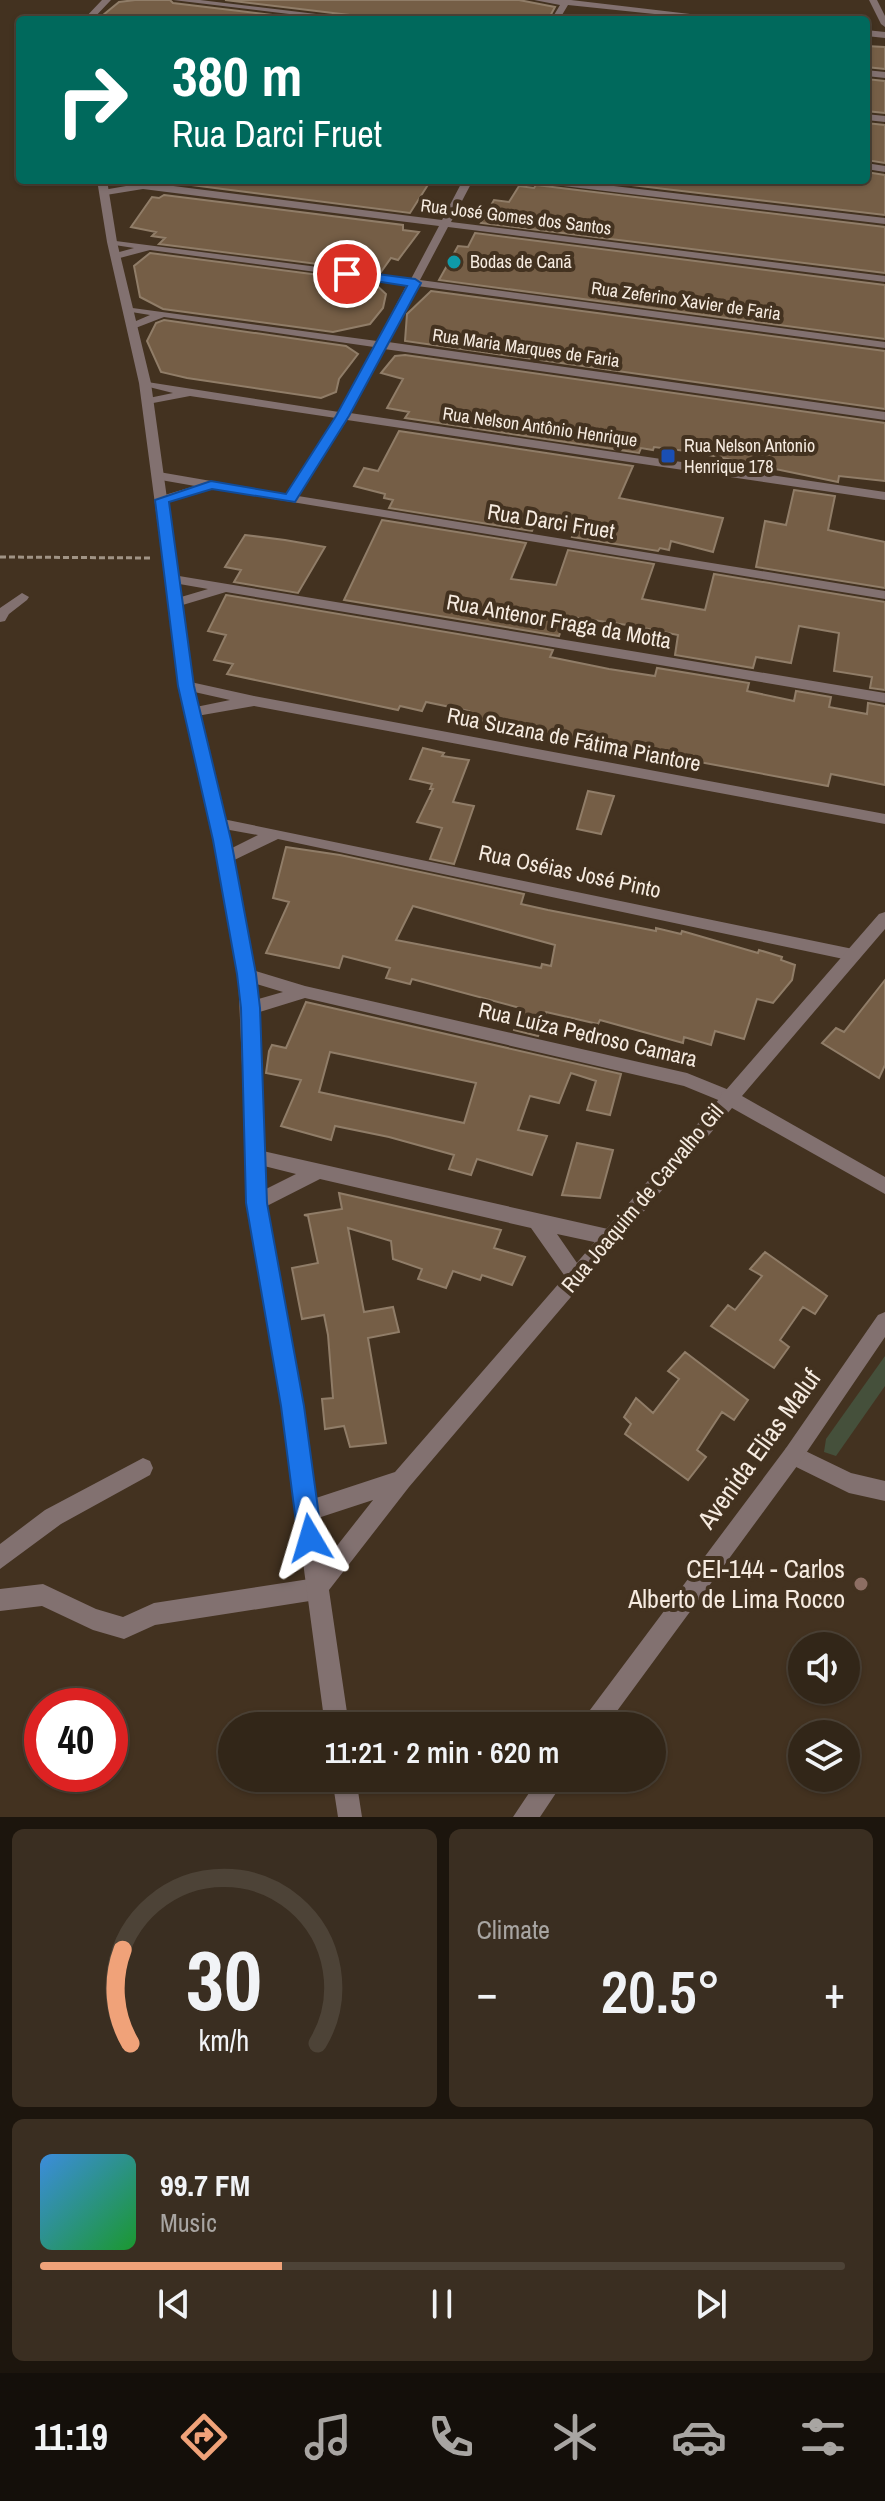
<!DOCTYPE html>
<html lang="en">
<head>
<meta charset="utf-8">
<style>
	:root { --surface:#322618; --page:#3a2e21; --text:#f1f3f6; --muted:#a8a5a2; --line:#4d4337; --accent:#f0a279 }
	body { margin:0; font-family:"Archivo Narrow",sans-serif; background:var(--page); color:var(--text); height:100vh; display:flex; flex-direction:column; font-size:30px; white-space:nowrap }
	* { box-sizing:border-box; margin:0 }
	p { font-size:26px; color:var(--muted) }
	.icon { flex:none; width:44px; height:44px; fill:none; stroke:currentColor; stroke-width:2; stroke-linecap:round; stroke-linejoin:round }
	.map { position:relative; height:1817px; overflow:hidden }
	.sheet { display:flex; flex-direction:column; gap:12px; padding:12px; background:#1c150d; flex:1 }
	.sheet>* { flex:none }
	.top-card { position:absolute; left:16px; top:16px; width:854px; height:168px; border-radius:8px; box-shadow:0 2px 6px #0004,0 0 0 2px var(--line); background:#00695c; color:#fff; overflow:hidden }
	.buttons { position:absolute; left:788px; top:1632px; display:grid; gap:16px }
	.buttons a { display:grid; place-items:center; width:72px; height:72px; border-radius:50%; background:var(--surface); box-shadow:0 2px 6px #0004,0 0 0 2px var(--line); font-size:40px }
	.speed { position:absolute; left:24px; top:1688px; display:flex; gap:16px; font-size:40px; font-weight:700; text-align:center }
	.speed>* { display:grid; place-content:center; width:104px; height:104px; border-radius:50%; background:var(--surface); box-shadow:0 2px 6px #0004,0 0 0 2px var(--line); line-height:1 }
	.speed .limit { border:12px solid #d22; background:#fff; color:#111 }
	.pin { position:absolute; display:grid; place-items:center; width:68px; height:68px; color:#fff; margin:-34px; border:4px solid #fff; border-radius:50%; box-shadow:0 2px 8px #0007 }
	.me { position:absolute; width:88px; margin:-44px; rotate:353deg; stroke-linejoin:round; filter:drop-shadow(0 0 6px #0008) }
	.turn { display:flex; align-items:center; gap:28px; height:168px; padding:0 24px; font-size:36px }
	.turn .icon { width:104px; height:104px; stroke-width:2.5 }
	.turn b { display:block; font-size:56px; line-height:68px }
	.big { font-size:60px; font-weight:600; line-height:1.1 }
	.sheet .widget { flex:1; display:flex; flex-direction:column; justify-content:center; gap:12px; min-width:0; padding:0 28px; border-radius:12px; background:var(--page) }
	.sheet .dial { align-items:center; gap:0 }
	.dial svg { height:208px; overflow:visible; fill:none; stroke:var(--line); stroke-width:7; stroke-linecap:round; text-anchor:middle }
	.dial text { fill:var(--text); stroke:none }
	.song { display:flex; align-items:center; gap:24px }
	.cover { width:96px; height:96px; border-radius:12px; background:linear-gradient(135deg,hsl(210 70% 55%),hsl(130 70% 35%)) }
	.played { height:8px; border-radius:4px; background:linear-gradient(90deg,var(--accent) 30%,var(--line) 30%) }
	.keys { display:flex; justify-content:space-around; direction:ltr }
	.heat { display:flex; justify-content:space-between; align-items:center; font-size:44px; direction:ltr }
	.sheet .tiles { flex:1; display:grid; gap:12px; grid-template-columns:1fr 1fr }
	.widget:last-child { grid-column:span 2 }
	.trip { position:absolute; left:218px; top:1712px; width:448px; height:80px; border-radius:40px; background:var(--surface); box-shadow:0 2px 6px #0004,0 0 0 2px var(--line); font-weight:600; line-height:80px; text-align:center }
	.menu { display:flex; height:128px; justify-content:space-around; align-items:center; background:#140f0a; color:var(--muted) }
	.menu .icon { width:56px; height:56px }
	.menu .active { color:var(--accent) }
	.menu b { font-size:36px; color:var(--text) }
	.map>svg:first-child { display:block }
	.green { fill:#45503b }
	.building { fill:#755e46; stroke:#907d68; stroke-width:2; fill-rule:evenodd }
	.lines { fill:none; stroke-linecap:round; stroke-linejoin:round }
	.path { stroke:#a19485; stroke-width:3; stroke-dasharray:6 3; stroke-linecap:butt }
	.minor { fill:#827170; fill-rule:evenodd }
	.tertiary { fill:#827170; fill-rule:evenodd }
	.route { fill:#1a73e8; stroke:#114b97; stroke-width:2 }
	.culture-dot { fill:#0f9aa8; stroke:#433220; stroke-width:3 }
	.transit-dot { fill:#1a4fb4; stroke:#433220; stroke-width:3 }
	.education-dot { fill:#8d6e63; stroke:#433220; stroke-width:3 }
	.labels { text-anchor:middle; stroke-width:8; stroke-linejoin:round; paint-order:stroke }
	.far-street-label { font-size:18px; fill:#f6ebe0; stroke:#433220 }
	.far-poi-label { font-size:18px; fill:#f6ebe0; stroke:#433220; text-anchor:start }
	.street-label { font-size:22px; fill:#f6ebe0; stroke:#433220 }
	.near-street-label { font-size:26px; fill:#f6ebe0; stroke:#433220 }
	.near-poi-label { font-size:26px; fill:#f6ebe0; stroke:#433220; text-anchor:end }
</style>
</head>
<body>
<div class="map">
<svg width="885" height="1817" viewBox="0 0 885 1817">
	<rect width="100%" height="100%" fill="#433220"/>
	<path class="green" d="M885 1356V1386L836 1456 824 1452 826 1439Z"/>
	<path class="building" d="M135 0H170L173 3 314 20H97L119 2Z
		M225 0H519L555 7 548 20H424L401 16 400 20H369L366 17Z
		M866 46 885 47V69L866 67Z
		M866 79 885 81V113L866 111Z
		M866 123 885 125V163L866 160Z
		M866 172 885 175V215L589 180H866Z
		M180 180H431L410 213 176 183Z
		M536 185 885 227V273L481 223 494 200 509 202 519 186 534 188Z
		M164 195 403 225V230L419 232 398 260 391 258 381 272 159 244 165 238 152 236 156 232 131 227 152 197 159 198Z
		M475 233 885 285V339L439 280 458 246 468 247Z
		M150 253 373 282 386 294 383 308 370 324 333 332 163 309 140 297 134 266Z
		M431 291 885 351V409L405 341 407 314Z
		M164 320 346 346 358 354 339 379 336 392 321 398 187 378 161 372 147 341 156 323Z
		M405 355 885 423V481L839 476 838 482 694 452 654 447 653 450 641 448 639 453 405 418 409 412 387 408 403 379 381 373 395 356Z
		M399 431 633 466 619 498 723 518 713 552 671 541 669 550 660 548 658 551 572 537 575 529 535 523 532 531 389 508 393 500 384 498 385 494 354 486 364 468 378 471Z
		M794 490 835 496 828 530 885 542V588L756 567 765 521 786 525Z
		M382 520 526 543 511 579 556 585 568 550 654 564 642 599 705 610 714 574 885 602V690L870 688 872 677 834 671 839 633 799 626 791 663 756 657 753 668 675 655 678 635 634 626 566 616 559 636 344 600Z
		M245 535 285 540 325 547 298 593 234 582 241 570 225 567Z
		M226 595 553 650 550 657 609 669 655 676 657 668 749 683 747 691 794 701 796 691 825 696 831 697 829 707 867 714 868 703 885 706V785L831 774 828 786 512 727 467 717 469 711 426 702 422 711 400 706 398 710 227 674 233 664 214 660 226 635 208 631Z
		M423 748 444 753 442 756 469 760 453 802 474 806 454 864 430 859 442 828 417 822 433 789H430L432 784 410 779Z
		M588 791 614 796 601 834 577 829Z
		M286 847 340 855 524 894 521 904 548 910 656 931V928L681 934 682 931 758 953 759 950 782 957 781 960 795 965 792 980 773 1003 757 999 744 1039 715 1031 711 1045 684 1037 683 1043 600 1020 598 1024 546 1012 538 1036 514 1030 520 1008 412 979 410 984 386 978 390 968 343 956 339 968 266 953 289 902 273 898ZM413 906 555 945 551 966 542 964 541 968 396 940Z
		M885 980V1065L879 1078 822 1043 836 1028 844 1032Z
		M306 1002 621 1074 610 1115 587 1110 596 1081 571 1073 559 1103 530 1096 518 1130 547 1136 532 1175 477 1159 471 1175 449 1169 454 1155 389 1137 335 1126 331 1140 281 1126 301 1080 266 1073 269 1051 272 1045 286 1048ZM330 1052 476 1083 464 1123 319 1092Z
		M577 1143 613 1150 600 1198 562 1195Z
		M339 1193 501 1230 494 1248 525 1257 512 1285 482 1275 480 1280 453 1271 446 1288 418 1279 422 1269 393 1259 391 1241 348 1228 364 1312 393 1307 399 1332 368 1338 386 1443 350 1447 344 1426 325 1429 322 1399 333 1398 328 1335 324 1315 302 1319 292 1268 318 1263 308 1216 304 1215 342 1209Z
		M765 1252 827 1296 815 1314 803 1307 780 1340 789 1347 774 1368 711 1326 728 1305 735 1310 762 1276 750 1269Z
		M685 1352 748 1400 734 1420 722 1412 697 1450 706 1457 688 1480 625 1434 631 1424 624 1417 636 1398 653 1413 679 1379 668 1371Z"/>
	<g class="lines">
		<path class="path" d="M0 557 152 558"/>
		<path class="minor" d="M173 0H200L366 20H339Z
			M534 0H571L741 20H712L568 5 559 20H551L560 5Z
			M866 30 885 32V38L866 36Z
			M866 70 885 72V78L866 76Z
			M866 114 885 116V122L866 120Z
			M866 163 885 166V172L866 169Z
			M104 180H126L442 220 463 180H473L451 222 885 276V282L448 227 420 280 885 342V348L417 286 388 342 885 412V420L384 349 350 413 885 492V500L347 420 298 496 885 591V599L212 489 166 503H158V497L195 486 155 479 153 476 159 472 287 494 336 418 190 396 148 404 144 403V399L173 393 141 385V381L339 412 374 347 164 317 133 329 128 326 129 324 150 315 125 311V307L377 341 407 284 150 250 116 259 111 256 112 254 134 248 108 244V240L411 279 439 226 143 189 106 195 103 194V190L126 186Z
			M533 180H563L885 218V224L538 183Z
			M173 575 885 693V703L226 592 176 607 171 606V600L208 589 168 582 166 579Z
			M22 593 29 597 27 600 9 614 5 621 0 622V608Z
			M186 681 254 696 885 814V824L254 706 191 717 184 712 186 709 230 700 181 689 179 686Z
			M218 818 853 949 859 951 861 955 859 959 853 961 278 839 226 864 220 862 218 858 220 854 258 835 213 827 210 823Z
			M246 968 305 986 687 1073 734 1092 737 1097 734 1102 728 1104 684 1086 305 998 250 1015 244 1013 242 1008 244 1003 283 992 240 979 238 974 240 969Z
			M254 1149 608 1229 615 1231 617 1237 615 1243 608 1245 557 1234 586 1276 583 1282 576 1285 569 1282 531 1228 320 1179 257 1211 250 1209 248 1203 250 1197 296 1174 248 1162 245 1157 248 1152Z
			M793 1445 851 1473 885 1481V1501L849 1493 786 1462 783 1455 786 1448Z
			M143 1458 150 1461 153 1468 150 1475 61 1524 0 1569V1544L45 1510Z
			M316 1578 324 1581 327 1589 324 1597 316 1600 155 1625 124 1639 93 1630 42 1606 0 1611V1589L43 1584 96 1609 123 1617 154 1603Z"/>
		<path class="tertiary" d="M102 0H111L92 20H83Z
			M869 0H877L885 16V27L881 24Z
			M97 180H107L117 242 151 383 193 686 226 823 254 974 266 1203 316 1498 395 1472 720 1098 722 1092 726 1090 879 914 885 912V929L742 1096 885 1177V1194L732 1108 409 1487 329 1590 349 1726H325L282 1406 248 1203 238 974 210 823 179 686 139 383 107 242ZM373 1500 325 1561 318 1518Z
			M885 1312V1337L800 1462 606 1726H580L584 1718 786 1448 878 1315Z
			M332 1778H356L362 1817H338Z
			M539 1778H566L540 1817H513Z"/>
	</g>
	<path class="route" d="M347 270 415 279 421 283 349 416 295 502 212 489 169 502 194 686 231 840 256 974 260 1008 267 1203 304 1406 322 1538 318 1547 310 1550 301 1547 298 1538 281 1406 246 1203 241 1008 237 974 213 840 178 686 155 500 211 481 286 494 336 416 407 286 343 276 341 274Z"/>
	<circle class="culture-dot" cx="454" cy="262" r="8"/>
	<rect class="transit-dot" x="660" y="448" width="16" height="16" rx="4"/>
	<circle class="education-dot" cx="861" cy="1584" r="8"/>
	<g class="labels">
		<g class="far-street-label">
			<text transform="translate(516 217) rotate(7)" y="6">Rua José Gomes dos Santos</text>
			<text transform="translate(686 301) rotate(8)" y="6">Rua Zeferino Xavier de Faria</text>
			<text transform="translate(526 348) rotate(8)" y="6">Rua Maria Marques de Faria</text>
			<text transform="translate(540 427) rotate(8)" y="6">Rua Nelson Antônio Henrique</text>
		</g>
		<g class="far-poi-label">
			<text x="470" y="268">Bodas de Canã</text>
			<text x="684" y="452">Rua Nelson Antonio<tspan x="684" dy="21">Henrique 178</tspan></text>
		</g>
		<g class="street-label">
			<text transform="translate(551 521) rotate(9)" y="8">Rua Darci Fruet</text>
			<text transform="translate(559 621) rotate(10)" y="8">Rua Antenor Fraga da Motta</text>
			<text transform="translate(574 739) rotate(11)" y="8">Rua Suzana de Fátima Piantore</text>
			<text transform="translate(570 871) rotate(12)" y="8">Rua Oséias José Pinto</text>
			<text transform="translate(588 1034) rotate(13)" y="8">Rua Luíza Pedroso Camara</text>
			<text transform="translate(642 1198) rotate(-50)" y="8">Rua Joaquim de Carvalho Gil</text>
		</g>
		<g class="near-street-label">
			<text transform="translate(759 1449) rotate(-54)" y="9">Avenida Elias Maluf</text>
		</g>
		<g class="near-poi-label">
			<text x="845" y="1578">CEI-144 - Carlos<tspan x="845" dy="30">Alberto de Lima Rocco</tspan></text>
		</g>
	</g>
</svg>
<div class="buttons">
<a><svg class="icon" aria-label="sound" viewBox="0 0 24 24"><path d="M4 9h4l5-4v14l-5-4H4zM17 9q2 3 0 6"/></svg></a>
<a><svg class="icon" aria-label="layers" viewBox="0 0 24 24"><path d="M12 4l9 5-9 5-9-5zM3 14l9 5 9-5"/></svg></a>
</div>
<div class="speed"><div class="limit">40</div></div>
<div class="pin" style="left:347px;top:274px;background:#d93025"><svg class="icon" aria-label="arrive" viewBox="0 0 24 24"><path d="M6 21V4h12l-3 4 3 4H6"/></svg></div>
<svg class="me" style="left:310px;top:1538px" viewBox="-20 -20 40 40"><path d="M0-17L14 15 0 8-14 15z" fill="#1a73e8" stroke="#fff" stroke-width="4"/></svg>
<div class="trip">11:21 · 2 min · 620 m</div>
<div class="top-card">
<div class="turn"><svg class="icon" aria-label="right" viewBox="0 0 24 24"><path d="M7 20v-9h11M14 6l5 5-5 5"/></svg><div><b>380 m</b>Rua Darci Fruet</div></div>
</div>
</div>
<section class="sheet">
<div class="tiles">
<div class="widget dial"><svg viewBox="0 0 100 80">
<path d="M14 69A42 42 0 1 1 86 69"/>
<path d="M14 69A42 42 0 0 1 11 33" stroke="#f0a279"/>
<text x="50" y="56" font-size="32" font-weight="700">30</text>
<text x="50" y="72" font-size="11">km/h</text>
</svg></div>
<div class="widget"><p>Climate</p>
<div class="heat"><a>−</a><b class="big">20.5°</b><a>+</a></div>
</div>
<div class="widget">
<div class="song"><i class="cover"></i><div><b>99.7 FM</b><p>Music</p></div></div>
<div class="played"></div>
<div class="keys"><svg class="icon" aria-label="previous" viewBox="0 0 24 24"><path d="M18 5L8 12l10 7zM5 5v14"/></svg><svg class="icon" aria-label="pause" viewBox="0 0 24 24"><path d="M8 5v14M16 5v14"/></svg><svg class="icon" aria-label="next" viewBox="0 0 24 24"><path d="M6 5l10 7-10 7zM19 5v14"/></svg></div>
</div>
</div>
</section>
<nav class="menu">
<b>11:19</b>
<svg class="icon active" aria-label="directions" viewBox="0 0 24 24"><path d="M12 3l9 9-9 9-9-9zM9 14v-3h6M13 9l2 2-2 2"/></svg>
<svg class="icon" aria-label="music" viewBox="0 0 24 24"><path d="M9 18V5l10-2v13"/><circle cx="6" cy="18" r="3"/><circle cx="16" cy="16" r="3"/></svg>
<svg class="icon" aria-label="phone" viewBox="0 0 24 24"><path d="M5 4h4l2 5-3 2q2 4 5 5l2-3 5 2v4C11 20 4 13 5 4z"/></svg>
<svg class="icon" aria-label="climate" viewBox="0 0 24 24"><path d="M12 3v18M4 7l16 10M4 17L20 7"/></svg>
<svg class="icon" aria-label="car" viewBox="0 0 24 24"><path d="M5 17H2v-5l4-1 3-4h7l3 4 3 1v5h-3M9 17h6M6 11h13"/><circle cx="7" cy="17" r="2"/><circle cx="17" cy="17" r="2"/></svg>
<svg class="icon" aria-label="filters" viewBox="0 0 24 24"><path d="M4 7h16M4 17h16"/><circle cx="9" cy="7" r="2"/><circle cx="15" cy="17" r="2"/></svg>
</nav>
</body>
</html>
